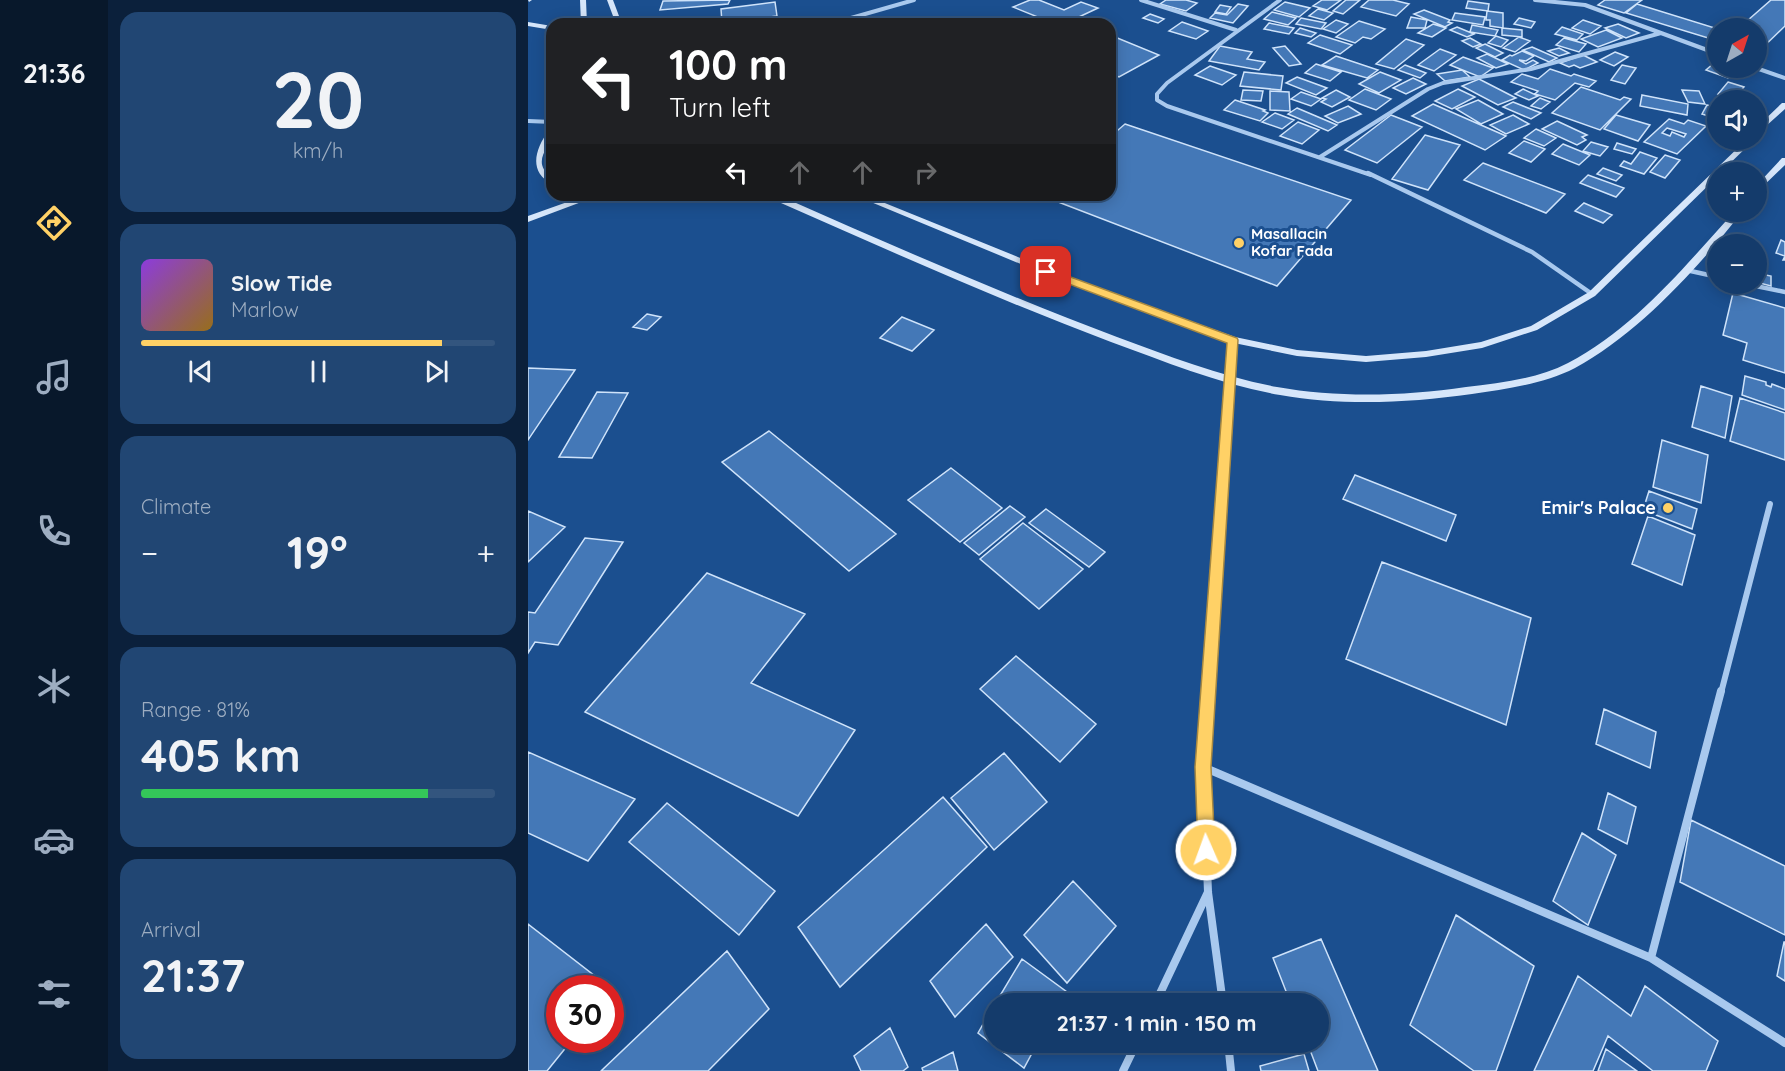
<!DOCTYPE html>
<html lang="en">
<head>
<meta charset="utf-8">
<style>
	:root { --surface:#143b6b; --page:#214673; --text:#f1f3f6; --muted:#9dadc1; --line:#33557e; --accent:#ffd166 }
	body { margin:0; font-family:Quicksand,sans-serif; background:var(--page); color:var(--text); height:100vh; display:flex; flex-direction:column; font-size:22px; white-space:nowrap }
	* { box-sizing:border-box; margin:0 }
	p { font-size:20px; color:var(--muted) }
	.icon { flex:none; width:33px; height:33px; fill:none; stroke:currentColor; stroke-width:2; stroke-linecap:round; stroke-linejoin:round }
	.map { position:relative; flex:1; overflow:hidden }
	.sheet { display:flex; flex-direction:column; gap:12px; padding:12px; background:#0b203b; width:420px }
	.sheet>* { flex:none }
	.guide { position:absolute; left:18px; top:18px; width:570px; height:183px; border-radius:18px; box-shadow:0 3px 15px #0003,0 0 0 2px var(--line); background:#202124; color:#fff; overflow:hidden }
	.needle { width:39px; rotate:39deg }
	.controls { position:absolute; left:1179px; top:18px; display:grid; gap:12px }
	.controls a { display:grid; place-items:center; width:60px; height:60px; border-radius:50%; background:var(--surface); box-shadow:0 3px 15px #0003,0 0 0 2px var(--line); font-size:30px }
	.speed { position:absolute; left:18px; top:975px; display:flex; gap:12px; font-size:30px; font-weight:700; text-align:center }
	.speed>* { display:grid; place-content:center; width:78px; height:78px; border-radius:50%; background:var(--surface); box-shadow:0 3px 15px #0003,0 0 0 2px var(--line); line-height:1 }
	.speed .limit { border:9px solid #d22; background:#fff; color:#111 }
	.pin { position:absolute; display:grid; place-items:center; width:51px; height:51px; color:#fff; margin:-26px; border-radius:12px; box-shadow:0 3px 9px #0006 }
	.me { position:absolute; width:66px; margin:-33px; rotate:358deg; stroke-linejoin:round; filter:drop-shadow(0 0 4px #0008) }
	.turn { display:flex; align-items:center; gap:21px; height:126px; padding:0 24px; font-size:27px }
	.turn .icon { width:78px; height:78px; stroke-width:2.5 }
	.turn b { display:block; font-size:42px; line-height:51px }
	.lanes { display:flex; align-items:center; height:57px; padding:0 24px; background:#0003; justify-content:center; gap:30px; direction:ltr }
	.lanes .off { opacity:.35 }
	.big { font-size:45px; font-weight:800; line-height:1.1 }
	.sheet .widget { flex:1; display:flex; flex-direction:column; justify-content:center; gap:9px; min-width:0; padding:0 21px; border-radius:18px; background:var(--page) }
	.sheet .dial { align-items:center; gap:0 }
	.dial b { font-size:78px; line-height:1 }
	.song { display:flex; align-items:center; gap:18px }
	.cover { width:72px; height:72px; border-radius:9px; background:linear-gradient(135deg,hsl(270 70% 55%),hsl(40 70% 35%)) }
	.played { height:6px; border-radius:3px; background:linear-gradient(90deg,var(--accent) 85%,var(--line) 85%) }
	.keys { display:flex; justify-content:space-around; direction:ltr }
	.heat { display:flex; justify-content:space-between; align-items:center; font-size:33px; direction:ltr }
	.charge { height:9px; border-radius:4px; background:linear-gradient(90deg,#34c759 81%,var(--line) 0) }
	.trip { position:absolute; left:456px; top:993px; width:345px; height:60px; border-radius:30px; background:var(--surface); box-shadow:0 3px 15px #0003,0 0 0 2px var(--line); font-weight:800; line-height:60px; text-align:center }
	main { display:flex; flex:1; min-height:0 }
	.dock { display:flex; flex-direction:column; width:108px; justify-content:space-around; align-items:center; background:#08182b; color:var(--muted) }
	.dock .icon { width:42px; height:42px }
	.dock .current { color:var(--accent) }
	.dock b { font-size:27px; color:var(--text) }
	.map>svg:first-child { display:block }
	.building { fill:#4478b7; stroke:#cfe3fa; stroke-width:1.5; fill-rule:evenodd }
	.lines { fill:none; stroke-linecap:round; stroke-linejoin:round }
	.street-far3 { stroke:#a9c9ee; stroke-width:4 }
	.street-far2 { stroke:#a9c9ee; stroke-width:4.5 }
	.street-far1 { stroke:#a9c9ee; stroke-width:6 }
	.street { stroke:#a9c9ee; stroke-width:8 }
	.secondary { fill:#d6e6fa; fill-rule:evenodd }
	.route { fill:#ffd166; stroke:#a68842; stroke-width:1.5 }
	.poi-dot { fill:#ffd166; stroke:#1b4f8f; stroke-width:2 }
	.labels { text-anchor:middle; stroke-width:6; stroke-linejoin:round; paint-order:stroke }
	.far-poi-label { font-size:15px; font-weight:bold; fill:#fff; stroke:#1b4f8f; text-anchor:start }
	.poi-label { font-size:18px; font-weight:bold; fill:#fff; stroke:#1b4f8f; text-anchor:end }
</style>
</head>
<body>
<main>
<nav class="dock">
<b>21:36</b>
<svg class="icon current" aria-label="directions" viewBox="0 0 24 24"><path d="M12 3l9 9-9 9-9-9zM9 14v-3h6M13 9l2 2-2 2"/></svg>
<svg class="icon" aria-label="music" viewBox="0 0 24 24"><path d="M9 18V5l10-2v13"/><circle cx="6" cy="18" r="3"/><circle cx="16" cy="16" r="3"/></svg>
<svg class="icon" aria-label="phone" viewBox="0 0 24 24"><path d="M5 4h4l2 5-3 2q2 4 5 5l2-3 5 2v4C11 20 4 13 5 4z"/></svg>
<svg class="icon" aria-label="climate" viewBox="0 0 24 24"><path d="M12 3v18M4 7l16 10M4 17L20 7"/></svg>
<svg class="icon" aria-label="car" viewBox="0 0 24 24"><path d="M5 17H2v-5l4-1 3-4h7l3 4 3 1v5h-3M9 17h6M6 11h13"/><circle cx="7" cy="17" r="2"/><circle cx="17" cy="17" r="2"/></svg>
<svg class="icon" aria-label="filters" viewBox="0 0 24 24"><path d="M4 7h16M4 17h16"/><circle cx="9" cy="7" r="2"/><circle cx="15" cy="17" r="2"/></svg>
</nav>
<section class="sheet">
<div class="widget dial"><b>20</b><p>km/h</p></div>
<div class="widget">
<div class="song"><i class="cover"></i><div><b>Slow Tide</b><p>Marlow</p></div></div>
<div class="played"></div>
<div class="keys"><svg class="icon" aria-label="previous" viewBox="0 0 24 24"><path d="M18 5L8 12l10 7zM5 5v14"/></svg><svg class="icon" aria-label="pause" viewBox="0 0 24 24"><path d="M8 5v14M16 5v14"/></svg><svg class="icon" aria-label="next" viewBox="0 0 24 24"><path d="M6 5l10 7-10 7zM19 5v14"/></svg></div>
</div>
<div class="widget"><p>Climate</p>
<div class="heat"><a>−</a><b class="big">19°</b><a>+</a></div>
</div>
<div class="widget"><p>Range · 81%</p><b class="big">405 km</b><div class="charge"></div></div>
<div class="widget"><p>Arrival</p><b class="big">21:37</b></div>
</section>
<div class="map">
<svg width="1257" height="1071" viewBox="0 0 1257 1071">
	<rect width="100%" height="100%" fill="#1b4f8f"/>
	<path class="building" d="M202 0 200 4 132 10 135 1Z
		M502 0H511L536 10 553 2 570 8 536 24H527L485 7Z
		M638 0H658L669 3 658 11 632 4Z
		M794 0H813L799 10 785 6Z
		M818 0H832L815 14 805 11Z
		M841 0H865L881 4 868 16 833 7Z
		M1077 0H1114L1096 13 1070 5Z
		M1243 0H1257V26L1229 53 1228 28H1211Z
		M940 1 961 4 960 11 938 8Z
		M247 2 249 16 194 23 193 9Z
		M757 2 782 8 771 17 746 10Z
		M710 4 720 6 705 23 682 18 687 13 699 15Z
		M1109 4 1190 29V41L1098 13Z
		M692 5 703 7 698 14 687 12Z
		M790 9 805 13 796 20 781 16Z
		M896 10 922 20 920 22 924 23 917 27 886 14Z
		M959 11 975 13V28L962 26V20H958Z
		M744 12 768 18 760 25 736 19Z
		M927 13 957 17 955 25 924 20Z
		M622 14 636 19 630 23 615 18Z
		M883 17 899 20 897 28H879Z
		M773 18 798 23 793 29 768 24Z
		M991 18 1007 22 1003 28 986 24Z
		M808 20 820 24 808 33 795 29Z
		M1055 20 1073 26 1062 34 1044 28Z
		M831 21 857 29 843 39 835 37 827 43 808 37Z
		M654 22 680 31 668 39 641 31Z
		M741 23 766 28 761 34 736 29Z
		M905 24 918 28 904 37 890 33Z
		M1090 24 1111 33 1098 38 1077 28Z
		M944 25 970 30 967 36 942 32Z
		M929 27 946 34 939 37 922 30Z
		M1034 27 1055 34 1049 40 1027 34Z
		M772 28 788 33 783 37 767 33Z
		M974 28 994 30V37L974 35Z
		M1078 30 1094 38 1070 47 1053 39Z
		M582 35 631 55 591 77 582 73Z
		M792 35 824 45 812 54 780 43Z
		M968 36 980 40 973 47 960 43Z
		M991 37 1002 41 987 52 975 48Z
		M942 38 953 44 945 47 934 41Z
		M1036 38 1058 44 1051 52 1028 45Z
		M878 39 896 45 866 69 848 64Z
		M957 44 975 53 967 57 948 48Z
		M692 46 724 52 719 59 737 62 731 70 681 61Z
		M757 46 773 64 761 66 745 48Z
		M1004 47 1029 58 1021 62 995 50Z
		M1031 48 1041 53 1031 56 1020 51Z
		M912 49 928 55 906 71 890 65Z
		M994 51 1006 56 998 61 991 60 998 64 1005 60 1010 63 996 70 974 60 982 55 984 56Z
		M1087 52 1100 57 1086 66 1072 60Z
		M959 54 980 64 968 68 949 58Z
		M1055 55 1069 62 1052 68 1046 65 1041 67 1032 63Z
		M808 56 850 70 839 78 794 65Z
		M935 57 965 68 952 77 922 65Z
		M788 64 813 72 802 81 777 73Z
		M1185 64 1190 68 1207 72 1200 78 1178 70Z
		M877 65 898 73 892 78 870 70Z
		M1094 65 1108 68 1097 84 1083 80Z
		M682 66 708 75 694 85 667 75Z
		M1022 69 1043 76 1046 74 1068 81 1061 87 1047 83 1027 100 1007 94 1010 91 983 82 994 74 1010 79Z
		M934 70 942 77 917 81 909 74Z
		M716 72 755 76 753 90 712 86Z
		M852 72 873 80 851 93 831 84Z
		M769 77 799 88 788 95 758 83Z
		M885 78 898 84 878 94 865 88Z
		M951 79 988 98 970 105 934 86Z
		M1200 82 1216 87 1206 99 1190 94Z
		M1053 87 1092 100 1096 97 1103 99 1072 130 1024 113Z
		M837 89 863 99 848 110 821 100Z
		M930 89 947 97 924 109 907 101Z
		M995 89 1010 96 1001 100 987 94Z
		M715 90 735 91 733 101 713 100Z
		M808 90 822 97 804 107 793 102 798 99 794 98Z
		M1154 90 1171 91 1177 104 1160 102Z
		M742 91 761 92 762 111 742 110Z
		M773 92 793 99 783 106 763 99Z
		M1114 95 1160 104 1159 115 1112 106Z
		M1012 98 1022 102 1013 109 1003 106Z
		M707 100 737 110 735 111 740 113 732 121 696 110Z
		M950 100 975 114 953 124 928 109Z
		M985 102 1013 113 1003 119 975 107Z
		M905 104 978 136 957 150 884 116Z
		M1179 105 1190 108V119L1174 114Z
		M820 106 833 114 810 123 797 116Z
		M769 108 809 125 800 131 760 114Z
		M747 113 766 120 754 129 734 122Z
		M863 115 894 127 849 163 817 150Z
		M985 115 1001 124 978 134 962 125Z
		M1088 115 1122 125 1110 141 1076 129Z
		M1141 119 1156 124 1160 120 1178 126 1149 154 1116 142ZM1139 128 1158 134 1156 137 1144 132 1142 136 1134 133Z
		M1029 121 1059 135 1054 137 1058 140 1049 145 1014 129Z
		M770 122 791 130 774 144 752 136Z
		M597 124 823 200 749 286 512 195H582V137Z
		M1008 129 1028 138 1016 146 996 138Z
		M897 135 932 145 900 190 864 179Z
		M996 141 1017 149 1003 162 981 153Z
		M1063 142 1080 147 1072 156 1055 151Z
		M1089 143 1108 149 1104 154 1086 149Z
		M1035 144 1062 155 1051 165 1024 154Z
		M1112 152 1129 158 1116 174 1092 166 1096 161 1103 164Z
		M1137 155 1152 160 1137 178 1122 172Z
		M955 163 1037 194 1018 213 936 180Z
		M1075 168 1094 175 1088 181 1069 174Z
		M1060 175 1096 188 1088 197 1052 183Z
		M1056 203 1084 215 1075 223 1047 211Z
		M1253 240 1257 242V260H1255L1257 256 1248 253Z
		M1228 273 1243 276V286L1228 282Z
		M1205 293 1257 308V373L1215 360 1219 343 1195 335Z
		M119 314 133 317 119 330 105 327Z
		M374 317 406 330 384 351 352 338Z
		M0 368 47 370 0 440Z
		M1217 376 1238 382V385L1243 387 1244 384 1257 389V410L1214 395Z
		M1173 386 1204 396 1197 438 1164 427Z
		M69 392 100 393 64 458 31 457Z
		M1212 398 1257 413V460L1202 441Z
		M241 431 368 534 321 571 194 462Z
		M1134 440 1180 455 1173 503 1125 487Z
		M423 468 474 508 432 542 380 500Z
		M827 475 928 515 918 541 815 499Z
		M1121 491 1169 509 1164 529 1115 510Z
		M482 506 497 517 451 555 436 543Z
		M518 509 577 552 561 567 501 523Z
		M0 511 37 527 0 562Z
		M1120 516 1167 535 1154 585 1104 564Z
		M495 523 555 569 511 609 452 559Z
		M57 538 95 542 30 645 7 642 0 653V612L7 613Z
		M854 562 1003 618 978 725 818 659Z
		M179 573 277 614 223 683 327 730 270 816 57 712Z
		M488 656 568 724 532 762 452 689Z
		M1076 709 1128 732 1122 768 1068 744Z
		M0 752 107 799 60 861 0 833Z
		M476 753 519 802 466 850 423 798Z
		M1080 793 1108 807 1099 844 1070 829Z
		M415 797 459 847 312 987 270 927Z
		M139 803 247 891 211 935 101 842Z
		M1163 820 1257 866V935L1152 882Z
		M1054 833 1088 855 1060 925 1025 901Z
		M545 881 588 926 539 983 496 935Z
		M928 915 1006 966 968 1071H946L882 1025Z
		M0 924 85 990 82 992V988H32V1040H44L19 1071H0Z
		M458 924 485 957 427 1017 402 981Z
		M793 939 850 1071H790L779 1042H790V1004H763L745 958Z
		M1256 942H1257V981L1249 976Z
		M199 951 241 1009 180 1071H73Z
		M494 959 539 992 532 1004H467Z
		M1050 976 1103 1016 1117 986 1190 1041 1178 1071H1125L1080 1036 1065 1071H1006Z
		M466 1005V1042H510L496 1068 450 1033Z
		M362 1028 380 1067 375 1071H333L326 1056Z
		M1078 1049 1109 1071H1070Z
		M425 1052 430 1071H395L394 1068Z
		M776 1054 781 1071H733L732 1066Z"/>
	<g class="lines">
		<path class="street-far3" d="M613 0 708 30
			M752 0 639 83 629 94V100L639 106 843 175
			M1007 0 1057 5 1190 54
			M302 24 386 0
			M1228 68 1257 78
			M0 121 24 122
			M792 157 900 89 915 83 1003 69 1133 33"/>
		<path class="street-far2" d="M840 173 1004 252 1064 294
			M1158 270 1190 277
			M1218 284 1257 292
			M701 400 705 340"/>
		<path class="street-far1" d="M680 693 701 399
			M1193 693 1242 504"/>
		<path class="street" d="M680 691 675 767 680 892 695 1004
			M675 767 1123 958 1257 1043
			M1123 958 1193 691
			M627 1004 680 892
			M700 1042 703 1071
			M595 1071 609 1042"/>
		<path class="secondary" d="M0 0H4L1 2Z
			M52 0H58L59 24H53Z
			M79 0H85L94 24H88Z
			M0 22 24 26V30L0 26Z
			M1254 103H1257V109L1228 135V128Z
			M21 130H24C24 149 1 160 24 178V184C0 172 7 149 21 130Z
			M1218 140H1226L1193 172H1190V176L1067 296 1009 330 954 348 898 357 838 362 769 356 701 342 536 282 326 195H337L542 278 707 337 769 350 838 356 898 351 953 342 1003 326 1061 292Z
			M1254 158H1257V165L1228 193V186Z
			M59 195H72L0 222V216Z
			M231 195H244L259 199C368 247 477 295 589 337 641 356 694 377 749 387 811 398 876 396 938 387 972 383 1009 379 1040 363 1107 328 1156 267 1206 212H1214C1170 268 1110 334 1047 368 1016 384 978 389 944 394 880 403 815 406 752 395 694 385 638 362 583 342 471 300 362 251 253 203Z"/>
	</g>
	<path class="route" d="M518 268 709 338 710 340 683 767 687 850 684 857 678 859 672 857 670 850 667 767 699 343 514 274 513 272Z"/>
	<g class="poi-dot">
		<circle cx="711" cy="243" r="6"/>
		<circle cx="1140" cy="508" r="6"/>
	</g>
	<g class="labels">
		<g class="far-poi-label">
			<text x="723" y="239">Masallacin<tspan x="723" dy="17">Kofar Fada</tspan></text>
		</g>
		<g class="poi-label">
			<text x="1128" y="514">Emir's Palace</text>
		</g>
	</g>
</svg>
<div class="controls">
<a><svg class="needle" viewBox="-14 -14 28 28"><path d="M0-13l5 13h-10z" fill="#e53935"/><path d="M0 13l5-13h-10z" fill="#9dadc1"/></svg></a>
<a><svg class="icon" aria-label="sound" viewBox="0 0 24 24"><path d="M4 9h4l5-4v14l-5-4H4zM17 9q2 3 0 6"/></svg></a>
<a>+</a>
<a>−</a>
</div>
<div class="speed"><div class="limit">30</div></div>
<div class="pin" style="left:518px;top:272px;background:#d93025"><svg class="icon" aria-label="arrive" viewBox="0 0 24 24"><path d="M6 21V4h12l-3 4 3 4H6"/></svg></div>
<svg class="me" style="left:678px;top:850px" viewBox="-20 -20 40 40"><circle r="17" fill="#ffd166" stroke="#fff" stroke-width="3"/><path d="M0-11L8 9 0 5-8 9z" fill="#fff"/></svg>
<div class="trip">21:37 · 1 min · 150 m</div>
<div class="guide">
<div class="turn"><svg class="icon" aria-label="left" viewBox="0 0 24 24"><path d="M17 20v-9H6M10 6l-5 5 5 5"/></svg><div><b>100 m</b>Turn left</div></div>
<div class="lanes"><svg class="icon" aria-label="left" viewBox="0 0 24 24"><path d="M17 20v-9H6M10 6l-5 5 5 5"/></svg><svg class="icon off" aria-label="ahead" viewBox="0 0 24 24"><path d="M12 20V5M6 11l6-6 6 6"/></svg><svg class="icon off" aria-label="ahead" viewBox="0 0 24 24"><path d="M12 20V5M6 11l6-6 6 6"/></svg><svg class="icon off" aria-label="right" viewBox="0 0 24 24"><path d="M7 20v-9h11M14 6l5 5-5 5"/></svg></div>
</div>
</div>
</main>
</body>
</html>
